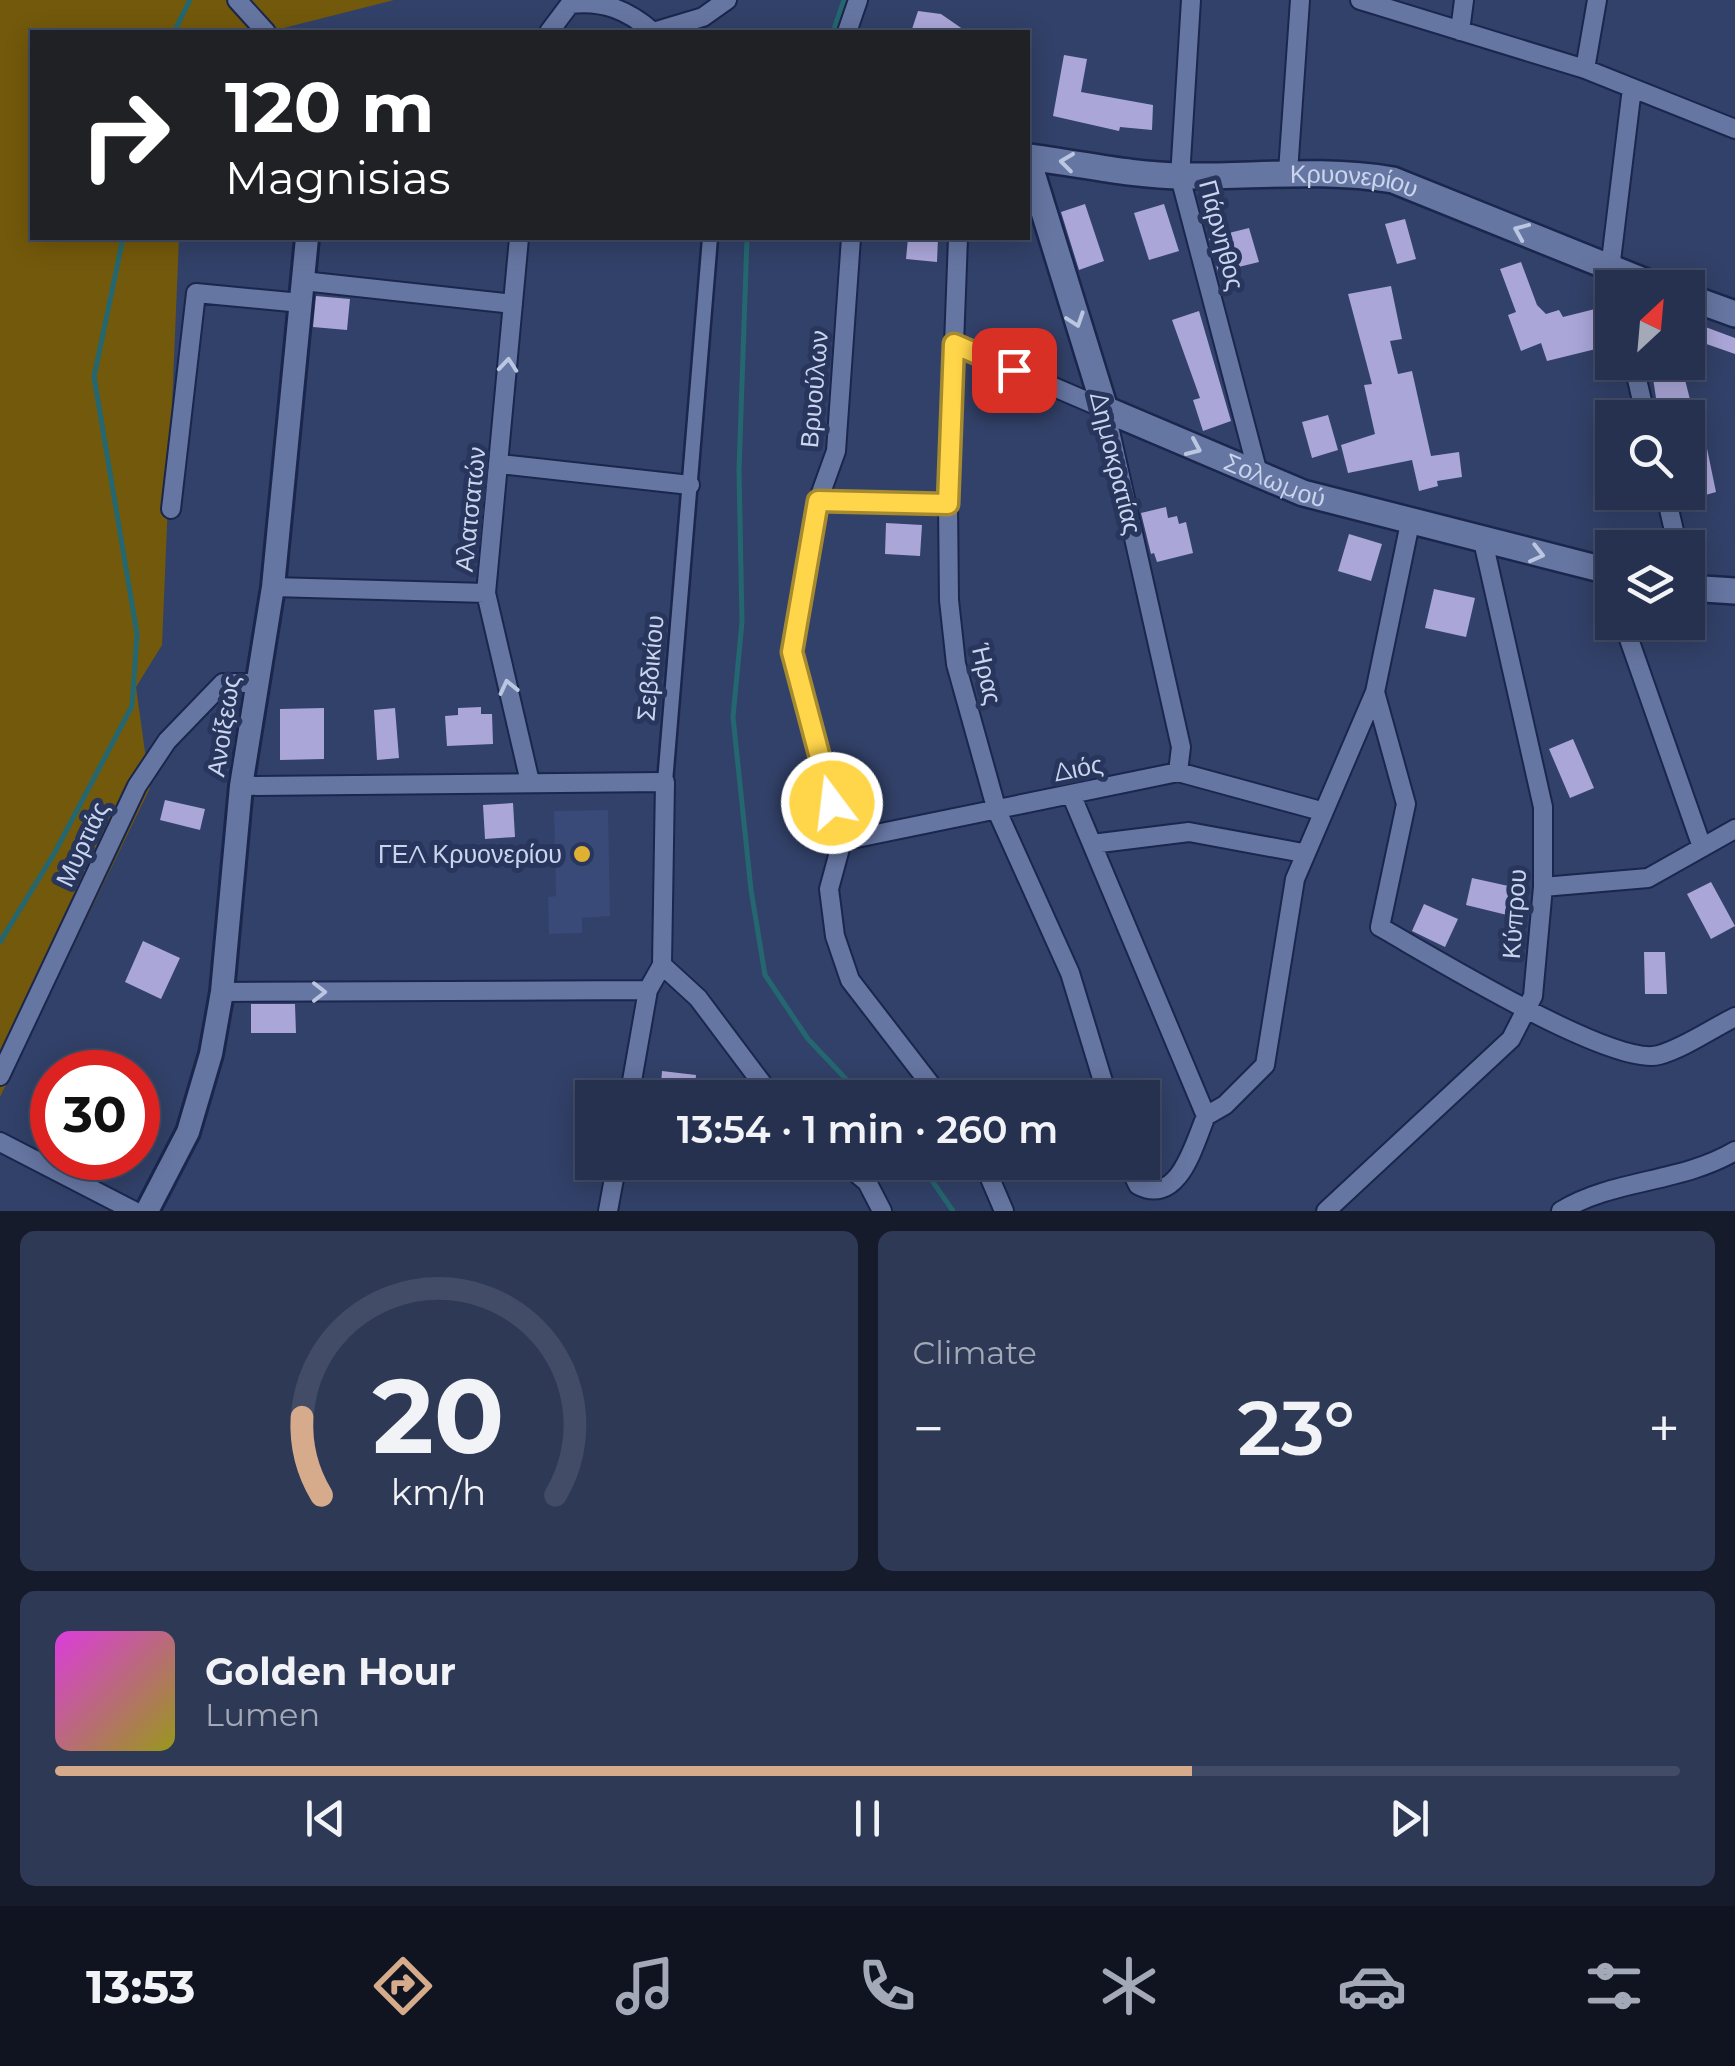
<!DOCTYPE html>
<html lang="en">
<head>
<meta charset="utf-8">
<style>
	:root { --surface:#26314f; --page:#2e3956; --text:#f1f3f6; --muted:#a4a9b7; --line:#424c66; --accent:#d6ab8b }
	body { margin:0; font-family:Montserrat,sans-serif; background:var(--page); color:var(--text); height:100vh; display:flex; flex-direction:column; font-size:38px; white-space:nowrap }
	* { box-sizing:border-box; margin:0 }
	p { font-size:32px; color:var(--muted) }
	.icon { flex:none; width:55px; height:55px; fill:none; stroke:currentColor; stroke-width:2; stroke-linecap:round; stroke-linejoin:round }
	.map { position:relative; height:1211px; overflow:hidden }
	.drawer { display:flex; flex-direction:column; gap:20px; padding:20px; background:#151b2b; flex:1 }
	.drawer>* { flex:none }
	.hud { position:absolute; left:30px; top:30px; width:1000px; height:210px; border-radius:0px; box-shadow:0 5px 25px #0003,0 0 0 2px var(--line); background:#202124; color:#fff; overflow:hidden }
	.needle { width:65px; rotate:26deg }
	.controls { position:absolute; left:1595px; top:270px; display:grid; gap:20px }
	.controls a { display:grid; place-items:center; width:110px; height:110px; border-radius:0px; background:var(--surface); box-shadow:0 5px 25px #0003,0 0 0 2px var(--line); font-size:50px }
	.speed { position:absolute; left:30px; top:1050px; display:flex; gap:20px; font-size:50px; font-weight:700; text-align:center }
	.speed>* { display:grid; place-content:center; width:130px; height:130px; border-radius:50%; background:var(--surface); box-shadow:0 5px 25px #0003,0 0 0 2px var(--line); line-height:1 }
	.speed .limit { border:15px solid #d22; background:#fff; color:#111 }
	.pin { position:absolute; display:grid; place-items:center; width:85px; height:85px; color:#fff; margin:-42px; border-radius:20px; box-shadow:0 5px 15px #0006 }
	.me { position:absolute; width:110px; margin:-55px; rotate:345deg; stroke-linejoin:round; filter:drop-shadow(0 0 8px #0008) }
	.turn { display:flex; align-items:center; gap:35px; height:210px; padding:0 30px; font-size:45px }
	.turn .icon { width:130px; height:130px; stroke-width:2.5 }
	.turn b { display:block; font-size:70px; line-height:85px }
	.big { font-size:75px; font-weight:600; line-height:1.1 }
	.drawer .tile { flex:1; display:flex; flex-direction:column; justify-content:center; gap:15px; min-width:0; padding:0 35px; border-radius:15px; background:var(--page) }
	.drawer .dial { align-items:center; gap:0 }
	.dial svg { height:260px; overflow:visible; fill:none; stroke:var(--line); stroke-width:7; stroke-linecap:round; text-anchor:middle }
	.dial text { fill:var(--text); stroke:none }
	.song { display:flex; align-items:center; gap:30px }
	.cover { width:120px; height:120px; border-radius:15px; background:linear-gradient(135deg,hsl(300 70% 55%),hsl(60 70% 35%)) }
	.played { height:10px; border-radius:5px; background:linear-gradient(90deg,var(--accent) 70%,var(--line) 70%) }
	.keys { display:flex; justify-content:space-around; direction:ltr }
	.heat { display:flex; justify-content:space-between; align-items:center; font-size:55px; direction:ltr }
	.drawer .tiles { flex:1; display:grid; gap:20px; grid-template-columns:1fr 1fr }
	.tile:last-child { grid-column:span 2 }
	.trip { position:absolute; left:575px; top:1080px; width:585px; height:100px; border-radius:0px; background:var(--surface); box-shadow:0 5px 25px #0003,0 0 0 2px var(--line); font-weight:600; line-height:100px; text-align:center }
	.dock { display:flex; height:160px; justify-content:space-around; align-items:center; background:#0f1420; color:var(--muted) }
	.dock .icon { width:70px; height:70px }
	.dock .active { color:var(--accent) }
	.dock b { font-size:45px; color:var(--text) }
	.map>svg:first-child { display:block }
	.built { fill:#394978 }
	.green { fill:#73590b }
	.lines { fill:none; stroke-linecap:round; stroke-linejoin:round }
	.stream { stroke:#246770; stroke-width:5 }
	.building { fill:#aaa6d8 }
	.pedestrian-casing { stroke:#1a264c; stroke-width:19 }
	.minor-casing { stroke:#1a264c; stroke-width:22 }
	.tertiary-casing { stroke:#1a264c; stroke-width:28 }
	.secondary-casing { stroke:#1a264c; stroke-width:30 }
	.pedestrian { stroke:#6676a2; stroke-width:14 }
	.minor { stroke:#6676a2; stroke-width:18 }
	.tertiary { stroke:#6676a2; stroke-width:22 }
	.secondary { stroke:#6676a2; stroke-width:25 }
	.oneway { stroke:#bbc6e1 }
	.route-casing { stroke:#a68a30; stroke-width:25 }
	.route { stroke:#ffd54a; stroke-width:18 }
	.poi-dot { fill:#deb133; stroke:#28365d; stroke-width:4 }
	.labels { text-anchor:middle; stroke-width:10; stroke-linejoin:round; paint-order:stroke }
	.street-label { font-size:25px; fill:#cad4ec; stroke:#28365d }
	.poi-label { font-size:25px; fill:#cad4ec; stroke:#28365d; text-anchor:end }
</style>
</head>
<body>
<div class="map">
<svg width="1735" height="1211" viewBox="0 0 1735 1211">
	<rect width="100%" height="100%" fill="#324169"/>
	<path class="built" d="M608 810 610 916 582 918V933L549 934 548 897 556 896 554 811Z"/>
	<path class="green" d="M0 0H394L268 32H32V238H179L162 645 136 687 150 788 0 1097Z"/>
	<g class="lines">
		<path class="stream" d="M174 32 190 0
			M833 32 844 0
			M747 238 739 470 742 622 733 717 751 890 765 975 808 1039 864 1098
			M0 942 55 852 132 706 137 634 94 377 123 238
			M919 1162 953 1211"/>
	</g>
	<path class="building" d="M918 11 941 14 967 32H911Z
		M1064 55 1087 59 1081 92 1153 105 1152 130 1120 127 1119 131 1053 116Z
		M1085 204 1104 261 1079 270 1061 212Z
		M1164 204 1179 251 1149 260 1134 213Z
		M1405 219 1416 259 1397 264 1385 224Z
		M1249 228 1259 262 1218 272 1209 238Z
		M908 238H938L937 262 906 259Z
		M1521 262 1537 305 1546 314 1559 310 1563 317 1595 309 1604 347 1547 361 1541 343 1521 351 1508 315 1516 312 1500 269Z
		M1391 286 1402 339 1390 341 1398 374 1412 371 1431 456 1459 452 1462 477 1437 481 1438 486 1419 491 1412 460 1348 473 1341 445 1375 434 1364 385 1372 384 1348 294Z
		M316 296 350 299 347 330 313 327Z
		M1199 311 1231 421 1203 431 1193 400 1200 398 1172 320Z
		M1700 325 1735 338V354L1695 340Z
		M1683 372 1699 435 1704 434 1716 492 1688 500V418H1659L1653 378Z
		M1328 415 1338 450 1312 458 1302 422Z
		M1166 507 1168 518 1177 516 1179 524 1186 522 1193 553 1157 562 1154 553 1151 554 1141 513Z
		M886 523 922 525 920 556 885 554Z
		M1349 534 1382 544 1371 581 1338 571Z
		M1434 589 1475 598 1466 637 1425 628Z
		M481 707V714H492L493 744 447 746 445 716 458 715V708Z
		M324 708V759L280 760V709Z
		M395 708 399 758 377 760 374 710Z
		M1573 739 1594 788 1570 798 1549 749Z
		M165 800 205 809 200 830 160 820Z
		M513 803 515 837 485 839 483 805Z
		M1472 878 1513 887 1507 915 1466 905Z
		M1711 882 1735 926 1711 939 1687 894Z
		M1424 904 1458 919 1445 947 1412 931Z
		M143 941 180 958 161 999 125 982Z
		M1644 952H1665L1667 994H1645Z
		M251 1004H295L296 1033H251Z
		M662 1071 696 1075 694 1098H660Z"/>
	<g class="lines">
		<defs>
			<path id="pedestrian" d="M665 782 710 238"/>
			<path id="minor" d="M237 0 266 32
				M1191 0 1180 177 1259 477
				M1360 0 1585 69 1735 129
				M1460 31 1464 0
				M549 32 570 4C603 0 628 10 653 32
				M653 32 703 17 727 0
				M847 32 858 0
				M1585 69 1597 0
				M1288 172 1300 0
				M519 238 486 593 530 782
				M851 238 836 451 818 501 792 652 842 841 829 889 835 936 850 980 941 1098
				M958 238 948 504 949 600 956 664 997 811 1070 973 1108 1098
				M303 281 513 304
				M1615 288 1610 269 1632 88
				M954 344 1105 409 1181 747 1178 772
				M1633 362 1646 418
				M500 464 690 485
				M1665 492 1678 548
				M818 501 948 504
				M171 509 196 293 301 303
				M1605 571 1612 592
				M273 587 486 593
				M1623 622 1702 847
				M1375 692 1406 804 1380 927C1428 954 1613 1068 1659 1055 1684 1048 1711 1029 1735 1017
				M241 786 665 782 662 965 648 990 629 1098
				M1071 794 1206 1116C1194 1144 1179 1207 1138 1185L1127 1162
				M842 841 1178 772 1321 811
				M1092 844 1189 832 1303 853
				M1543 887 1648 878 1735 829
				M662 965 698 998 773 1098
				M222 992 648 990
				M0 1076 137 786 167 741 223 683H258
				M1206 1116 1225 1105 1265 1065 1295 879 1375 692 1410 523
				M0 1142 134 1211
				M843 1162 867 1182 882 1211
				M983 1162 1004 1211
				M608 1211 617 1162
				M1326 1211 1511 1039 1533 996 1543 887V807L1483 541
				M1561 1211C1613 1179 1681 1183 1735 1151"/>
			<path id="tertiary" d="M147 1211 188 1132 211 1054 222 992 241 786 273 587 307 238"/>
			<g id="secondary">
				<path id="s1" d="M1028 157C1078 163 1132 176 1183 176 1254 177 1322 168 1393 180L1661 288"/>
				<path id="s2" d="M1028 160 1105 409 1303 493 1612 572"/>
				<path d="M1688 297 1735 314"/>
				<path d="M1688 588 1735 591"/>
			</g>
		</defs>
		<use href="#pedestrian" class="pedestrian-casing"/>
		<use href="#minor" class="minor-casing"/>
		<use href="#tertiary" class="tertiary-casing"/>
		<use href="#secondary" class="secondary-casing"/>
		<use href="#pedestrian" class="pedestrian"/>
		<use href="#minor" class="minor"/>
		<use href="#tertiary" class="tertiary"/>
		<use href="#secondary" class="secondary"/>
	</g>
	<defs><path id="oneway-chevron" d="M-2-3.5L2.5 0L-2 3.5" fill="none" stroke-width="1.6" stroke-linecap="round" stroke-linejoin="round" transform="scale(2.5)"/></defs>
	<g class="oneway">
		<use href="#oneway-chevron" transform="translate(1067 162) rotate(-173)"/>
		<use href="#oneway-chevron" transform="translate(1521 231) rotate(-157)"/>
		<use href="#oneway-chevron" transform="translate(1076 320) rotate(71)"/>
		<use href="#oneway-chevron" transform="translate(508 365) rotate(-85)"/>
		<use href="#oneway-chevron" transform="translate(1194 448) rotate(24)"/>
		<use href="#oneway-chevron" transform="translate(1537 554) rotate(14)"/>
		<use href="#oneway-chevron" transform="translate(508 687) rotate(-103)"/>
		<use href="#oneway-chevron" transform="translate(319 992)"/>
	</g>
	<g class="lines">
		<defs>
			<path id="route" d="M832 803 792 652 818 501 948 504 954 344 1014 370"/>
		</defs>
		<use href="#route" class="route-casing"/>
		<use href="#route" class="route"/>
	</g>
	<circle class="poi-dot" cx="582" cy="854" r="10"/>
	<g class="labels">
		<g class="street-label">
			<text dy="9" stroke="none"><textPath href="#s1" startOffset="328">Κρυονερίου</textPath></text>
			<text transform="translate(1222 235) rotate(75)" y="9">Πάρνηθος</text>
			<text transform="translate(814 389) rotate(-85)" y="9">Βρυούλων</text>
			<text transform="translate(1116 463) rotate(76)" y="9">Δημοκρατίας</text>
			<text dy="9" stroke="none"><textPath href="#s2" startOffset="445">Σολωμού</textPath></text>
			<text transform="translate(470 509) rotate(-84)" y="9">Αλατσατών</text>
			<text transform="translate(650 668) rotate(-85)" y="9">Σεβδικίου</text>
			<text transform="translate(987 674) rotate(77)" y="9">Ήρας</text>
			<text transform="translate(223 726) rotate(-81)" y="9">Ανοίξεως</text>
			<text transform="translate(1078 768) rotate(-11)" y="9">Διός</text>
			<text transform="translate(82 844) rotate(-65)" y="9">Μυρτιάς</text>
			<text transform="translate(1514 914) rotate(-86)" y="9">Κύπρου</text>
		</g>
		<g class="poi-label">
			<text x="562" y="863">ΓΕΛ Κρυονερίου</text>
		</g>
	</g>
</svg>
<div class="controls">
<a><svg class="needle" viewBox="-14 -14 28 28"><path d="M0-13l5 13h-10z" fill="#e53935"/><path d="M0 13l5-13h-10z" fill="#a4a9b7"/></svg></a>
<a><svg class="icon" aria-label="search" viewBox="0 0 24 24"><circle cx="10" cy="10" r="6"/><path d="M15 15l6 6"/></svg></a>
<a><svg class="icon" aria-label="layers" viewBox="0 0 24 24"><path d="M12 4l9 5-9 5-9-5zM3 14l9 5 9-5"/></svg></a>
</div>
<div class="speed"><div class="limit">30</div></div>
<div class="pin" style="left:1014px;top:370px;background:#d93025"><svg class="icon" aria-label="arrive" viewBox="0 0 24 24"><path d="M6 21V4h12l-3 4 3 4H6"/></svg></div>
<svg class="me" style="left:832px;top:803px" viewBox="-20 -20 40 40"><circle r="17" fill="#ffd54a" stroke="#fff" stroke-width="3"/><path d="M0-11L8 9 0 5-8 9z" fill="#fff"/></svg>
<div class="trip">13:54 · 1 min · 260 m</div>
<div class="hud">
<div class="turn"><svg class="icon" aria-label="right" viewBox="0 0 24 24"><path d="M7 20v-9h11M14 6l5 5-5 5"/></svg><div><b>120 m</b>Magnisias</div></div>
</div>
</div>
<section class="drawer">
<div class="tiles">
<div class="tile dial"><svg viewBox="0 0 100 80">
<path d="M14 69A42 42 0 1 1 86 69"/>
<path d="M14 69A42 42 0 0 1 8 45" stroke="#d6ab8b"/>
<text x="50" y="56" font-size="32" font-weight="700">20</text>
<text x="50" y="72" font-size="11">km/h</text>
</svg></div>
<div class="tile"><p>Climate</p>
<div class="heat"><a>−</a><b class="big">23°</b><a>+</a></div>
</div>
<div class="tile">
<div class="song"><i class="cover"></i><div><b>Golden Hour</b><p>Lumen</p></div></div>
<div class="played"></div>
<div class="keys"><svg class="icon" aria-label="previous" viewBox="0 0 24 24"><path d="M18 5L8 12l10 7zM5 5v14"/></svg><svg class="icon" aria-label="pause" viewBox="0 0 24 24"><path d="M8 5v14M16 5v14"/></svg><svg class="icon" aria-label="next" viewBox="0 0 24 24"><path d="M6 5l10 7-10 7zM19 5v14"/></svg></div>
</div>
</div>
</section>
<nav class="dock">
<b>13:53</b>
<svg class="icon active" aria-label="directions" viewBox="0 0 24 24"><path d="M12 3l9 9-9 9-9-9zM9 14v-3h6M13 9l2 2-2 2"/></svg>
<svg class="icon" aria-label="music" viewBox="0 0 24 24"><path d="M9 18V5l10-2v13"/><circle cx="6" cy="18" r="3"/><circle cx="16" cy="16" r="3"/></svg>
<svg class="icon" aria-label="phone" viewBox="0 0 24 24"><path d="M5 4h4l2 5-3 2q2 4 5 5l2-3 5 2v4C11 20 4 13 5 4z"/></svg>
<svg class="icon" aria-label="climate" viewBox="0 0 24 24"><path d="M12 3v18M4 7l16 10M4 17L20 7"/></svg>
<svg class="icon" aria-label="car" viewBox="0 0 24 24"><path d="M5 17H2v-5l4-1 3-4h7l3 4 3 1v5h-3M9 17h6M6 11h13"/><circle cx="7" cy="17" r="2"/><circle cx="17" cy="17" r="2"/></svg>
<svg class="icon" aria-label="filters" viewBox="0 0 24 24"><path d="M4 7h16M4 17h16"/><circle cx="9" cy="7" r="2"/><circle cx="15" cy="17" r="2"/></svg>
</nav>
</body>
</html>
